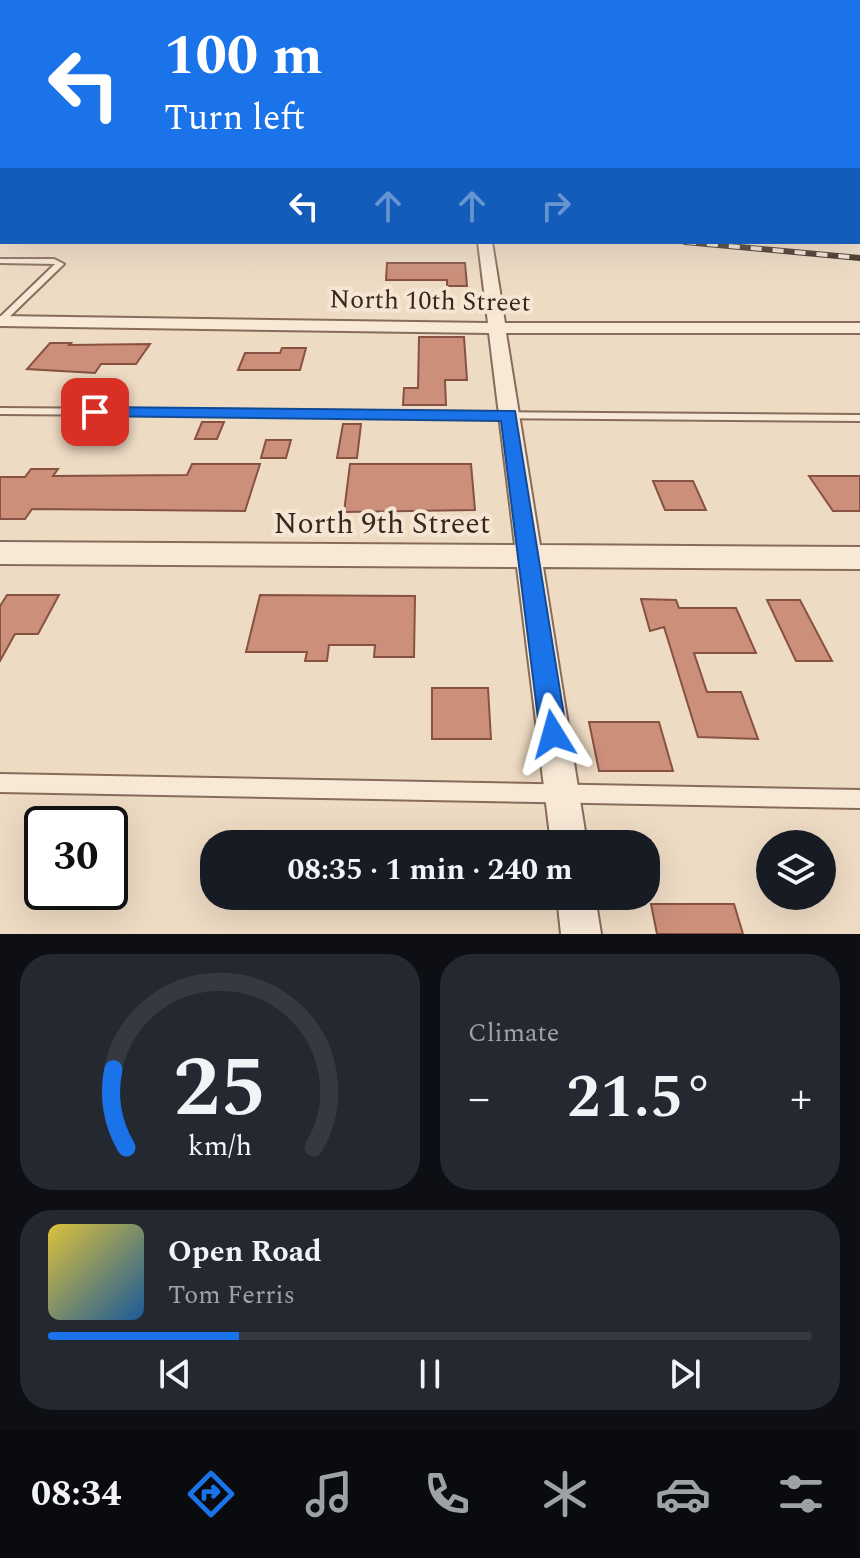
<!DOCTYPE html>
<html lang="en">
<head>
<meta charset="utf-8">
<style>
	:root { --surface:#171b24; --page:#242831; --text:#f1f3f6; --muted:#9ea1a6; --line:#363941; --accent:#1a73e8 }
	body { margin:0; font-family:Spectral,serif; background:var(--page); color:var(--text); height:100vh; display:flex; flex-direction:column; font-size:30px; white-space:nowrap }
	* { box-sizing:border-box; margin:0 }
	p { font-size:26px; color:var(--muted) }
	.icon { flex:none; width:44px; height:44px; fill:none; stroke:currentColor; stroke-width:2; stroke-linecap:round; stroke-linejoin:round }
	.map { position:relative; height:934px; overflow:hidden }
	.details { display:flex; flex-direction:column; gap:20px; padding:20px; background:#0d0f14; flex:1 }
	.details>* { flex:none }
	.banner { position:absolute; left:0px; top:0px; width:860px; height:244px; box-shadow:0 8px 32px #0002; background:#1a73e8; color:#fff; overflow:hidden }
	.buttons { position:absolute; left:756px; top:830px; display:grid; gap:16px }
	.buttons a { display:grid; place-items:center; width:80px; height:80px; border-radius:50%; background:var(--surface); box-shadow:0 8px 32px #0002; font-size:40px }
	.speed { position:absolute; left:24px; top:806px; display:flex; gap:16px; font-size:40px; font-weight:700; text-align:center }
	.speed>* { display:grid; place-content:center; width:104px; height:104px; border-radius:50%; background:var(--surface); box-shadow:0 8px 32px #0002; line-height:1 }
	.speed .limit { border:4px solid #111; border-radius:12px; background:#fff; color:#111 }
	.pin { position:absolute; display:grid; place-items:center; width:68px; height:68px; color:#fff; margin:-34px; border-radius:16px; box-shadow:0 4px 12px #0006 }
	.me { position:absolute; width:88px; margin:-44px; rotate:352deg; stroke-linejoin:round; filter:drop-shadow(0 0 6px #0008) }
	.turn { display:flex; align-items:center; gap:28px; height:168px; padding:0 32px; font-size:36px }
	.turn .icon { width:104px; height:104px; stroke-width:2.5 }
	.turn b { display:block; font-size:56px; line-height:68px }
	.lanes { display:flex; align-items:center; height:76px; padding:0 32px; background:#0003; justify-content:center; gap:40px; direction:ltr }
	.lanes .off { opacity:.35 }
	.big { font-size:60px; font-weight:700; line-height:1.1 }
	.details .tile { flex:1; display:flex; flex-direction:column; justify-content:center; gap:12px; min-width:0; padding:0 28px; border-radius:32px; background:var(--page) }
	.details .dial { align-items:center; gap:0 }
	.dial svg { height:208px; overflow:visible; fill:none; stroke:var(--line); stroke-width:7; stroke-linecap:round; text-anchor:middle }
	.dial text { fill:var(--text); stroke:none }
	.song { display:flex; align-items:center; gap:24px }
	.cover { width:96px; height:96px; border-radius:12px; background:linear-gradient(135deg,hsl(50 70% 55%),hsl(210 70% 35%)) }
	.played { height:8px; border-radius:4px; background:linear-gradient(90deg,var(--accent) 25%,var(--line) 25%) }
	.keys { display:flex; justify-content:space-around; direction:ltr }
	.heat { display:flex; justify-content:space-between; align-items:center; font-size:44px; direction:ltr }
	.details .tiles { flex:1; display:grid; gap:20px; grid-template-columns:1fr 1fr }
	.tile:last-child { grid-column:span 2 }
	.trip { position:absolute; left:200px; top:830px; width:460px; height:80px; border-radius:32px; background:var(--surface); box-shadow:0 8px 32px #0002; font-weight:700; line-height:80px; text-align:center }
	.tabs { display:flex; height:128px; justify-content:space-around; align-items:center; background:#090b0e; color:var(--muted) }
	.tabs .icon { width:56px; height:56px }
	.tabs .on { color:var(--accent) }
	.tabs b { font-size:36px; color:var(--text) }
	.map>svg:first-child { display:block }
	.building { fill:#cb8f7a; stroke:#875241; stroke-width:2 }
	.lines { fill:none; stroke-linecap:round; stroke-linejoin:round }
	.lane-casing { stroke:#886c5b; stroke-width:4 }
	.street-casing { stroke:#886c5b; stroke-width:4 }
	.secondary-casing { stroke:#6a4d3e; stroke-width:4 }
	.lane { fill:#f8e9d7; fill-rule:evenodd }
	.street { fill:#f8e9d7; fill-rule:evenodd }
	.secondary { fill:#f8e9d7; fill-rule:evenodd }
	.rail-casing { stroke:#38271e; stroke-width:6 }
	.rail { stroke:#f5e6d4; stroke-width:4; stroke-dasharray:11; stroke-linecap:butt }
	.route { fill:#1a73e8; stroke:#114b97; stroke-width:2 }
	.labels { text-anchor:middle; stroke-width:8; stroke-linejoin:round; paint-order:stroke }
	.far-street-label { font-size:26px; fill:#38271e; stroke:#f5e6d4 }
	.street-label { font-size:30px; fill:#38271e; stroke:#f5e6d4 }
</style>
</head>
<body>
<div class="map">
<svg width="860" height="934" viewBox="0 0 860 934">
	<rect width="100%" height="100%" fill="#eedbc4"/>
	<path class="building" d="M387 263H465L467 286H447V280H386Z
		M419 337H464L467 380H445L446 405H403L404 388H418Z
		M50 343H71L69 345 150 344 136 364H101L95 373 27 369Z
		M282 348H306L300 370H238L245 353H280Z
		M202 422H224L217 439H195Z
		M343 424H361L357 458H337Z
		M266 440H291L286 458H261Z
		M192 464H260L245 511 32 509 25 519H0V477H25L31 469H58L53 476 187 475Z
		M350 464H471L475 510 344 512Z
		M809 476H860V511H833Z
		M653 481H693L706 510H665Z
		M7 595H59L38 634H15L0 661V606Z
		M260 595 415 596 414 657H374L375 645H329L327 661H305L307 652H246Z
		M641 599 676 600 679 608H736L756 653H694L707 692H741L758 739 698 737 664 627 650 631Z
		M767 600H800L832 661H796Z
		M432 688H488L491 739H432Z
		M589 722H659L673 771H599Z
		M651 904H734L743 934H657Z"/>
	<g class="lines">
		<defs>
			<path id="lane" d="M0 259H54L64 264 3 323H0V317L55 264 0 263Z
				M0 408 860 415V421L0 414Z
				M0 774 860 790V808L0 792Z"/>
			<path id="street" d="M858 146H860V150L858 149Z
				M478 242H492L505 323H860V333H506L540 545 860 547V569L543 567 587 844H551L517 567 0 564V542L515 545 489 333 0 326V316L488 323Z
				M557 896H595L601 934H561Z"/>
			<path id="secondary" d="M0 158H2V166H0Z
				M858 213H860V224H858Z"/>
		</defs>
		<use href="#lane" class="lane-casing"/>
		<use href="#street" class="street-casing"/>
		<use href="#secondary" class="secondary-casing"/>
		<use href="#lane" class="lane"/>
		<use href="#street" class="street"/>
		<use href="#secondary" class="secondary"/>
		<defs>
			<path id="rail" d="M685 242 860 258"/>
		</defs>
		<use href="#rail" class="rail-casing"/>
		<use href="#rail" class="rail"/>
	</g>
	<linearGradient id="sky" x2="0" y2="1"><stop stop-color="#8db9d4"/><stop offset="0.53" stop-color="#f7efe4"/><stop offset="1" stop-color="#f7efe4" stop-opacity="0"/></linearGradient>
	<rect width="860" height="276" fill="url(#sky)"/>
	<path class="route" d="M95 407 515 411 567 734 563 743 553 747 544 743 540 734 501 421 90 416 87 412 90 408Z"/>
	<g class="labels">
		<g class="far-street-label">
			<text transform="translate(430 300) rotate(1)" y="9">North 10th Street</text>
		</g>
		<g class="street-label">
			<text x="382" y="533">North 9th Street</text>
		</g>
	</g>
</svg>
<div class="buttons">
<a><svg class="icon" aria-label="layers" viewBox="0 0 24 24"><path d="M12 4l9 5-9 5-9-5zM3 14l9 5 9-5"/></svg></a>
</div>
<div class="speed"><div class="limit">30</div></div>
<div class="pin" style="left:95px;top:412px;background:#d93025"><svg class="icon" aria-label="arrive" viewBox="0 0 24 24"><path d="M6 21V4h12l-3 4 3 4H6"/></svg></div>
<svg class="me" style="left:553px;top:734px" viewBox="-20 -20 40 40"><path d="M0-17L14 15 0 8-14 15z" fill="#1a73e8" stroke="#fff" stroke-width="4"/></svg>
<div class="trip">08:35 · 1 min · 240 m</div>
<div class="banner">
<div class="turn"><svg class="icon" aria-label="left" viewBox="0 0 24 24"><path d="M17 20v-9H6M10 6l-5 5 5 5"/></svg><div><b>100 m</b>Turn left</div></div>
<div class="lanes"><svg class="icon" aria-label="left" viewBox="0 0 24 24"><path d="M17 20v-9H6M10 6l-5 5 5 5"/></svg><svg class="icon off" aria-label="ahead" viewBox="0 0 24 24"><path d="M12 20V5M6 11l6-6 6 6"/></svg><svg class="icon off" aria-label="ahead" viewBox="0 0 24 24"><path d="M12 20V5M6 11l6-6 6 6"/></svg><svg class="icon off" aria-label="right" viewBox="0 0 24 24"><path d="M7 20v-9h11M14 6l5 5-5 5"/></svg></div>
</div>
</div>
<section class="details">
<div class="tiles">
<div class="tile dial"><svg viewBox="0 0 100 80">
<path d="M14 69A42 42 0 1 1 86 69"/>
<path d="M14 69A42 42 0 0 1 9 39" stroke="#1a73e8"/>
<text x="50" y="56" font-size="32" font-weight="700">25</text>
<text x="50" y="72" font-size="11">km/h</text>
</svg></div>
<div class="tile"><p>Climate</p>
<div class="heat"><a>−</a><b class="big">21.5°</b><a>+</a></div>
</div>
<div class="tile">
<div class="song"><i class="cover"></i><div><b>Open Road</b><p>Tom Ferris</p></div></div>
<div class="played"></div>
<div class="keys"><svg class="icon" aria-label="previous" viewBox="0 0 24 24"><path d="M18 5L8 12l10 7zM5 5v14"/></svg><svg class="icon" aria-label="pause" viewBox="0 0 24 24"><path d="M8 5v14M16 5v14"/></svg><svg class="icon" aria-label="next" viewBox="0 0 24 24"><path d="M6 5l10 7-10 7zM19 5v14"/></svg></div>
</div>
</div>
</section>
<nav class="tabs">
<b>08:34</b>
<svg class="icon on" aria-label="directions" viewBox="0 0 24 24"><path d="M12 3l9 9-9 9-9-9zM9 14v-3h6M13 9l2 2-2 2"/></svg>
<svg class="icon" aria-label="music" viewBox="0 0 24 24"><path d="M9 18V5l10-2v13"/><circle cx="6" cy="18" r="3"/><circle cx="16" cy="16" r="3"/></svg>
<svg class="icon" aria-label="phone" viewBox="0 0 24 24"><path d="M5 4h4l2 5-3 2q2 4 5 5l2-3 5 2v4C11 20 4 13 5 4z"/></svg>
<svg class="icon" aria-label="climate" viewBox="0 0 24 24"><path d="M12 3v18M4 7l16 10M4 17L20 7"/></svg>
<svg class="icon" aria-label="car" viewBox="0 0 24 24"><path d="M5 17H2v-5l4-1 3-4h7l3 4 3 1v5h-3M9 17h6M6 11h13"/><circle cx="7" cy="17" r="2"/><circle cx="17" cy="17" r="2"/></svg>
<svg class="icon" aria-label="filters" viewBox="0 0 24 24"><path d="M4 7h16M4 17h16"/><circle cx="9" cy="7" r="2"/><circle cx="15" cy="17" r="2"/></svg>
</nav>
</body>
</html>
